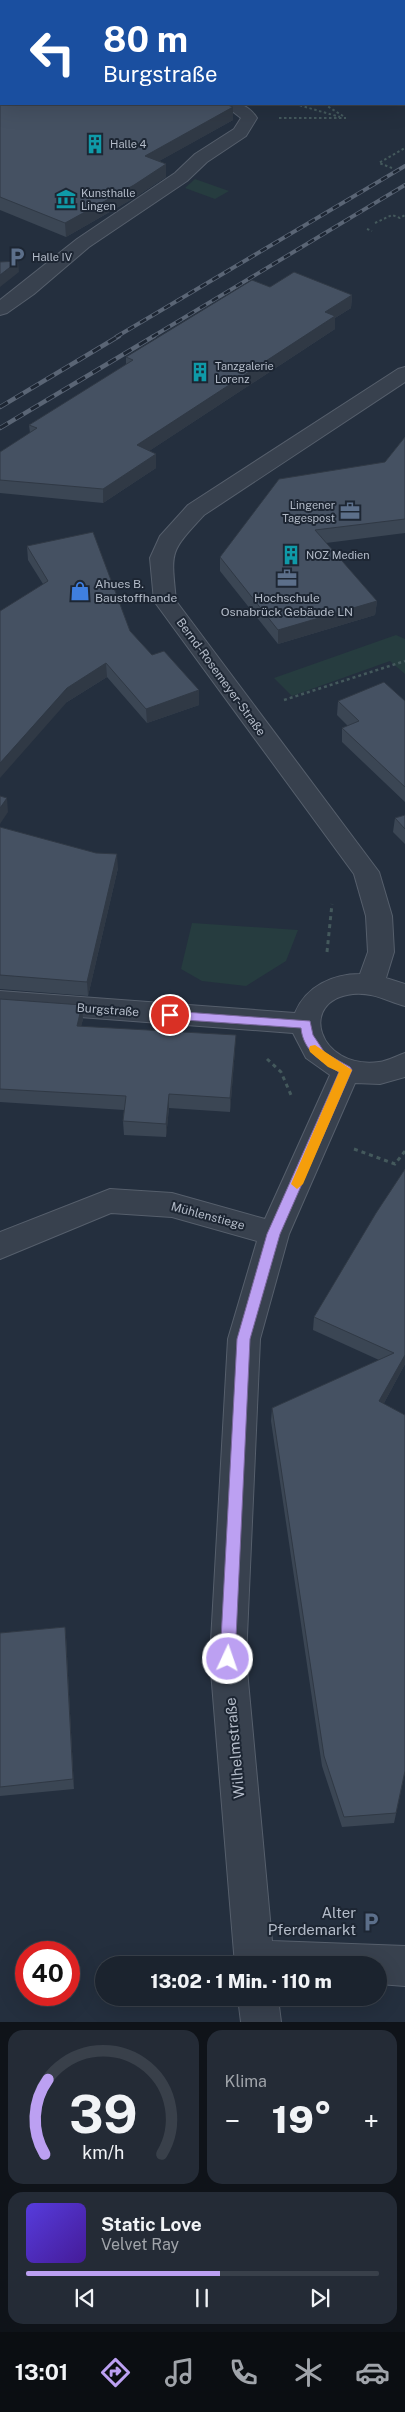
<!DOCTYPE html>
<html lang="de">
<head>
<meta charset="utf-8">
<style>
	:root { --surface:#1b232e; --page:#242b36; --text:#f1f3f6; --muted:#a0a4aa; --line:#39404a; --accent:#bca0f2 }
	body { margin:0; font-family:"Public Sans",sans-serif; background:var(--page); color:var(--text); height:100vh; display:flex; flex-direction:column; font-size:19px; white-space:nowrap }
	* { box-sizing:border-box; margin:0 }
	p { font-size:16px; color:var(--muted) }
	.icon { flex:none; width:28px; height:28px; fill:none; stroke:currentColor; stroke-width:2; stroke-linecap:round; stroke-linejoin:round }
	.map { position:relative; height:2022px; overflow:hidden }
	.sheet { display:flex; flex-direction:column; gap:8px; padding:8px; background:#0f1319; flex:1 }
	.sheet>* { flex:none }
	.guide { position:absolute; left:0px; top:0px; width:405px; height:105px; box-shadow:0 5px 20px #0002,0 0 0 1px var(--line); background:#1a4fa0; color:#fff; overflow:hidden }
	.speed { position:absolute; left:15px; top:1941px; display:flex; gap:10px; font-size:25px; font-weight:700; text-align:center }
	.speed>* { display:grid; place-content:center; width:65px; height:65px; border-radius:50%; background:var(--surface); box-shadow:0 5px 20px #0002,0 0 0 1px var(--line); line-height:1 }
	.speed .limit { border:8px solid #d22; background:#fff; color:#111 }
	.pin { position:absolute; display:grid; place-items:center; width:42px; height:42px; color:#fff; margin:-21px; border:2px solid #fff; border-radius:50%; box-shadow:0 1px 5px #0007 }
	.me { position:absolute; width:55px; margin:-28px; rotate:3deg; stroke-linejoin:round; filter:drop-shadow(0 0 4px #0008) }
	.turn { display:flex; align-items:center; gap:18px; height:105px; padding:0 20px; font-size:22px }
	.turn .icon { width:65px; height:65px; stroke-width:2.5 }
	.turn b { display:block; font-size:35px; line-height:42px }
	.big { font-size:38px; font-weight:800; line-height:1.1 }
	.sheet .card { flex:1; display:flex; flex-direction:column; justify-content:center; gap:8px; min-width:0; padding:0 18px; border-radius:15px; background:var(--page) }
	.sheet .dial { align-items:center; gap:0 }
	.dial svg { height:130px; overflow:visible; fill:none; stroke:var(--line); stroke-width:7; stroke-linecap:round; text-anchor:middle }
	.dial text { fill:var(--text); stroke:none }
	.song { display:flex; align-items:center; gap:15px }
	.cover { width:60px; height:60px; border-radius:8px; background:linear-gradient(135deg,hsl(250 70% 55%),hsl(260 70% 35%)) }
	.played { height:5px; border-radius:2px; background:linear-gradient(90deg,var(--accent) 55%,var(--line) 55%) }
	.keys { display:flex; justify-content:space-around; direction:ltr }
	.heat { display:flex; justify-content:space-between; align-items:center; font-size:28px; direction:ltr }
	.sheet .tiles { flex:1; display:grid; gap:8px; grid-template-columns:1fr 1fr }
	.card:last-child { grid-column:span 2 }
	.trip { position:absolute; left:95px; top:1956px; width:292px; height:50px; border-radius:25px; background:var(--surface); box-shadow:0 5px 20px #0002,0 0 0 1px var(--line); font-weight:800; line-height:50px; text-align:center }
	.tabs { display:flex; height:80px; justify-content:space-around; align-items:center; background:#0b0e12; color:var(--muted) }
	.tabs .icon { width:35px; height:35px }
	.tabs .on { color:var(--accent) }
	.tabs b { font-size:22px; color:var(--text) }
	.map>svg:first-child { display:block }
	.green { fill:#263c3f }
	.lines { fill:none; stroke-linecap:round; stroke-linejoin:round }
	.minor-casing { stroke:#565f6c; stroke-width:2 }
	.path-far2 { stroke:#44595c; stroke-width:2; stroke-dasharray:2.5 2.5; stroke-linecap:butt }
	.path-far1 { stroke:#44595c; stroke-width:2.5; stroke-dasharray:3 3; stroke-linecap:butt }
	.path { stroke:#44595c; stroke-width:3; stroke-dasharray:4 4; stroke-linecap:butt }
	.minor { fill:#38414e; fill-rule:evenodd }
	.rail-far1-casing { stroke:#5a6575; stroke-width:4 }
	.rail-casing { stroke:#5a6575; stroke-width:4.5 }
	.rail-far1 { stroke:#1d2633; stroke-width:2.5; stroke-dasharray:7; stroke-linecap:butt }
	.rail { stroke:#1d2633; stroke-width:3; stroke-dasharray:9; stroke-linecap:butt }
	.wall { fill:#3b4654 }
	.shaded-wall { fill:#303945 }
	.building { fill:#455162; stroke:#303945 }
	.route { fill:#bca0f2; stroke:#7a689d }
	.slow { fill:#f59e0b }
	.labels { text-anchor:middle; stroke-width:4; stroke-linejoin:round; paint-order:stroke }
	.far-poi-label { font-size:11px; fill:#b4bcc9; stroke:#1d2633; text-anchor:start }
	.poi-label { font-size:12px; fill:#b4bcc9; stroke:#1d2633; text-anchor:start }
	.street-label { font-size:12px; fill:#b4bcc9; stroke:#1d2633 }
	.near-street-label { font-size:15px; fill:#b4bcc9; stroke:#1d2633 }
	.near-poi-label { font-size:15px; fill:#b4bcc9; stroke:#1d2633; text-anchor:end }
</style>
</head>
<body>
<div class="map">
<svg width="405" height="2022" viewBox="0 0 405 2022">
	<rect width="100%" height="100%" fill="#242f3e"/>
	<path class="green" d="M195 179 229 191 215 199 185 188Z
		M396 635 405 639V674L390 661 292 696 274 678Z
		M192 923 298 930 286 961 246 986 202 981 181 969Z"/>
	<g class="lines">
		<defs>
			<path id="minor" d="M0 20H1V30H0Z
				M223 104C239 103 248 104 257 118L246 136 207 162 187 181 89 247 34 294 7 313 0 315V300L77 239 175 173 195 154 234 129 241 118Z
				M405 367V382L204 515C169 553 171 550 176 601L379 872 392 916 394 952 386 978 405 984V1006C387 1001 373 992 353 994 297 1000 318 1070 379 1062 388 1061 396 1056 405 1053V1077L380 1084 355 1083 289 1234 260 1339 246 1659 272 1941 405 1946V1986L379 1984V1965H235L210 1659 228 1339 257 1241 172 1217 111 1213 0 1259V1232L110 1189 172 1193 265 1219 330 1075 306 1058 293 1033 0 1011V991L295 1013C306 986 333 974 360 974L368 952 366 916 354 874 154 601 150 558 160 536 188 505 398 369Z
				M238 1998H278L281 2022H241Z"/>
		</defs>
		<use href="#minor" class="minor-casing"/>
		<path class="path-far2" d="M189 1 191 0
			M295 104 340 117
			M324 104 343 116
			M279 118H346
			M392 168 379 163 405 148
			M375 223 392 215 400 218 405 215
			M367 229 372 231"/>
		<path class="path-far1" d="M284 700 405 661"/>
		<path class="path" d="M327 952 332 904
			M267 1059 281 1072 291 1095
			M354 1149 395 1164 405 1151"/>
		<use href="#minor" class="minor"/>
		<defs>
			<path id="rail-far1" d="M116 337 405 166
				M152 337 405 185"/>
			<path id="rail" d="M0 407 119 336
				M0 428 154 336"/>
		</defs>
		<use href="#rail-far1" class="rail-far1-casing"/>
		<use href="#rail" class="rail-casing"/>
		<use href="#rail-far1" class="rail-far1"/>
		<use href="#rail" class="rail"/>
	</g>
	<path class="wall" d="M0 25 233 120 159 161 166 164V177L134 198 66 237 0 210Z
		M270 287 352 295 351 308 335 318V329L149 451 156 468 103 503 0 493V452L30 433 29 425 126 365V357Z
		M405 437V533L326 543 377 601 375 615 278 644 220 571V557L385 462Z
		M27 546 130 631 152 655 199 690V705L147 723 107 677 67 702 43 584 28 560Z
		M338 701H405V802L342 742V728L348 726 337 715Z
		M405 815V844L393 832 395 818Z
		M0 827 118 868 88 996 0 989Z
		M0 999 83 1019 81 1026 235 1049 230 1112 169 1108 166 1137 124 1135 123 1121 124 1110 0 1102Z
		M405 1169V1364L384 1403 405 1772 394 1823 342 1827 322 1766 271 1421 272 1408 379 1360 313 1330 314 1317Z
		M65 1627 66 1637 74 1789 0 1796V1633Z"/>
	<path class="shaded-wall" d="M405 51V63L404 64V52Z
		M233 107V120L145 169V156Z
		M166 164V177L134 198 66 237 65 223Z
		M18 261 19 272 0 287V275Z
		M352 295 351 308 335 318V329L137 459V445L325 312Z
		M156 454V468L103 503V489Z
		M377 601 375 615 278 644V630Z
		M106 663 107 677 67 702 0 778V763L67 688Z
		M199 690V705L147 723 146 709Z
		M7 798 8 812 0 824V808Z
		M117 854 118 868 88 996 87 982Z
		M82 1005 83 1019 78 1039 77 1026Z
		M236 1035 235 1049 230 1112V1098Z
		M169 1094V1108L166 1137V1124Z
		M405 1355V1364L378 1414 379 1401Z
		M65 1627 66 1637 74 1789 73 1779Z"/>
	<path class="building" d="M224 0H405V51L404 52V1H222Z
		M0 25 1 26V104H225L233 107 145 156 166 164 134 185 65 223 0 197Z
		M18 261 0 275V262Z
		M294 272 352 295 325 312 335 316 137 445 156 454 103 489 0 480V452L37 428 29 425 133 360 126 357 252 280 270 287Z
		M405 437V519L315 530 377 601 278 630 220 557 279 479 385 462Z
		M93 532 130 631 152 655 164 651 199 690 146 709 106 663 67 688 0 763V611L48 581 27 546Z
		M384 682 405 701V787L342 728 359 721 338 701Z
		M0 796 7 798 0 808Z
		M405 815V829L395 818Z
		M0 827 96 853 117 854 87 982 0 975Z
		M0 999 82 1005 77 1026 236 1035 230 1098 169 1094 166 1124 123 1121 126 1096 0 1089Z
		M405 1169V1355L379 1401 405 1415V1771L396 1813 344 1817 324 1756 272 1408 394 1353 314 1317 376 1213Z
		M65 1627 73 1779 0 1787V1633Z"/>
	<path class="route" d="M170 1011 310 1021 313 1035 325 1053 350 1067 352 1070 280 1234 250 1339 235 1659 233 1664 228 1666 222 1664 220 1659 237 1339 267 1234 339 1072C322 1062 303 1051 301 1028L170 1019 164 1015Z"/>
	<path class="slow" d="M315 1045 352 1070 303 1184 297 1189 291 1184 339 1072 328 1067 310 1052 309 1049 310 1046Z"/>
	<defs>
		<symbol id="building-bare" viewBox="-9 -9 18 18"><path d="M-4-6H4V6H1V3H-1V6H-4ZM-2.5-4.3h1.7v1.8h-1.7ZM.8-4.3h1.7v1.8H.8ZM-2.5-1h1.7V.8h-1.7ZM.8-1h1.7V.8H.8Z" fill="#0f9aa8" stroke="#1d2633" stroke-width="2.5" paint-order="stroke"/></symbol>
		<symbol id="museum-bare" viewBox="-9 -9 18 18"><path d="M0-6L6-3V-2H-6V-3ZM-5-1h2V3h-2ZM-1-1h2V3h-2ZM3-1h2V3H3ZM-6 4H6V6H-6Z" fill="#0f9aa8" stroke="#1d2633" stroke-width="2.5" paint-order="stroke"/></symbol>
		<symbol id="parking-bare" viewBox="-9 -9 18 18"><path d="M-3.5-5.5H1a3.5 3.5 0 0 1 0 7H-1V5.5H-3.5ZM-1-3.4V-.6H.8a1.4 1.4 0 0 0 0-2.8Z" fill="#5c6f8a" stroke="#1d2633" stroke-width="2.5" paint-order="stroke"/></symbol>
		<symbol id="office-bare" viewBox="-9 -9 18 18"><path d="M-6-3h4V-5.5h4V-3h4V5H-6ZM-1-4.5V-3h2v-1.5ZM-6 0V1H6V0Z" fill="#5c6f8a" stroke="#1d2633" stroke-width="2.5" paint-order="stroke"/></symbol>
		<symbol id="shop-bare" viewBox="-9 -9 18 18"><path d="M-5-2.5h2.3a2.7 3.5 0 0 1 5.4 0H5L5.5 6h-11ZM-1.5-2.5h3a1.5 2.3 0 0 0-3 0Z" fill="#3f7fe0" stroke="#1d2633" stroke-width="2.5" paint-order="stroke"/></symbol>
	</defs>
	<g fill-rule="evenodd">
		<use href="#building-bare" x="81" y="130" width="28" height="28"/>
		<use href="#museum-bare" x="52" y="185" width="28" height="28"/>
		<use href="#parking-bare" x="3" y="243" width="28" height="28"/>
		<use href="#building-bare" x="186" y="358" width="28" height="28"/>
		<use href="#office-bare" x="336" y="497" width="28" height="28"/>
		<use href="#building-bare" x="277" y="541" width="28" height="28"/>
		<use href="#office-bare" x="273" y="564" width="28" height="28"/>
		<use href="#shop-bare" x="66" y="577" width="28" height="28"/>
		<use href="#parking-bare" x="357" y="1908" width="28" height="28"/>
	</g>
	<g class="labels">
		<g class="far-poi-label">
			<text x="110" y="148">Halle 4</text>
			<text x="81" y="197">Kunsthalle<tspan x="81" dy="13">Lingen</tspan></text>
			<text x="32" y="261">Halle IV</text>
			<text x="215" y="370">Tanzgalerie<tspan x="215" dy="13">Lorenz</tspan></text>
			<text x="335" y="509" text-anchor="end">Lingener<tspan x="335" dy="13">Tagespost</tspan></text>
			<text x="306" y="559">NOZ Medien</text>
		</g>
		<g class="poi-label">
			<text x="95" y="588">Ahues B.<tspan x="95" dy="14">Baustoffhande</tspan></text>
			<text x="287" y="602" text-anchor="middle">Hochschule<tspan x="287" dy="14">Osnabrück Gebäude LN</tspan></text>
		</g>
		<g class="street-label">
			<text transform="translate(221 677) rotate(54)" y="4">Bernd-Rosemeyer-Straße</text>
			<text transform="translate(108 1010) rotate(4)" y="4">Burgstraße</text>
			<text transform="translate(208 1216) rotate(15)" y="4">Mühlenstiege</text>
		</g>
		<g class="near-street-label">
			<text transform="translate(235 1748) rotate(-95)" y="5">Wilhelmstraße</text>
		</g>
		<g class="near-poi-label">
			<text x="356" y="1918">Alter<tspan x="356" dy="17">Pferdemarkt</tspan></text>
		</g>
	</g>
</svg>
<div class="speed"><div class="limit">40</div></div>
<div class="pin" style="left:170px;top:1015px;background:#d93025"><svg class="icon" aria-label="arrive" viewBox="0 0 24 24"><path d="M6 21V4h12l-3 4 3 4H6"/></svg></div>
<svg class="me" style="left:228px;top:1659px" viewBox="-20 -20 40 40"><circle r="17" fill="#bca0f2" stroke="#fff" stroke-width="3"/><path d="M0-11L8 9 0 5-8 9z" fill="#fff"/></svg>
<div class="trip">13:02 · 1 Min. · 110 m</div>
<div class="guide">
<div class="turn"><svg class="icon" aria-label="left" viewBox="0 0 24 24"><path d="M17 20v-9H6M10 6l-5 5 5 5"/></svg><div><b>80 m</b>Burgstraße</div></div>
</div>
</div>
<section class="sheet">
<div class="tiles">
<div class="card dial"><svg viewBox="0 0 100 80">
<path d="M14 69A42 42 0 1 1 86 69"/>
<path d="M14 69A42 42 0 0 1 16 23" stroke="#bca0f2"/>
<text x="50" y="56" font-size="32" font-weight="700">39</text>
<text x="50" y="72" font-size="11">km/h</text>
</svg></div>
<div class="card"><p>Klima</p>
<div class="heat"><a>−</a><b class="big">19°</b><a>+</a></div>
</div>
<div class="card">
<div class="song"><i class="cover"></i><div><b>Static Love</b><p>Velvet Ray</p></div></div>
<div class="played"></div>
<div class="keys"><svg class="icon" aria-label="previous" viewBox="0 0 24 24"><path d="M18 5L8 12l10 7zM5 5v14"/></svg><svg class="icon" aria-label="pause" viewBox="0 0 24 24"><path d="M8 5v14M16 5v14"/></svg><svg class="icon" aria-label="next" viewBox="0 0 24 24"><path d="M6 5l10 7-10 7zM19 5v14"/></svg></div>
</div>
</div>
</section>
<nav class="tabs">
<b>13:01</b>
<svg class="icon on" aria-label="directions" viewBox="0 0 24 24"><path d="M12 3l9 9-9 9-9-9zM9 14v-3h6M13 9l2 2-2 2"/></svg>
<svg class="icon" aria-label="music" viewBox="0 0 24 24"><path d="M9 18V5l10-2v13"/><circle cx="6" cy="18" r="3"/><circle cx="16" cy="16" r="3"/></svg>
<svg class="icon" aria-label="phone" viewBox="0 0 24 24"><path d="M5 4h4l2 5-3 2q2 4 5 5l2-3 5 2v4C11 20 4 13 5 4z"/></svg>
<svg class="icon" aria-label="climate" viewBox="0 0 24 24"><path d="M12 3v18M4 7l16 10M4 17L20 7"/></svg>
<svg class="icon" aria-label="car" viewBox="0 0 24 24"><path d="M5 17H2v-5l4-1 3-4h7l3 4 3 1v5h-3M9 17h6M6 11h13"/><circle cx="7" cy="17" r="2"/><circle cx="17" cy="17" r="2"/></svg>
</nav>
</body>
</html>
